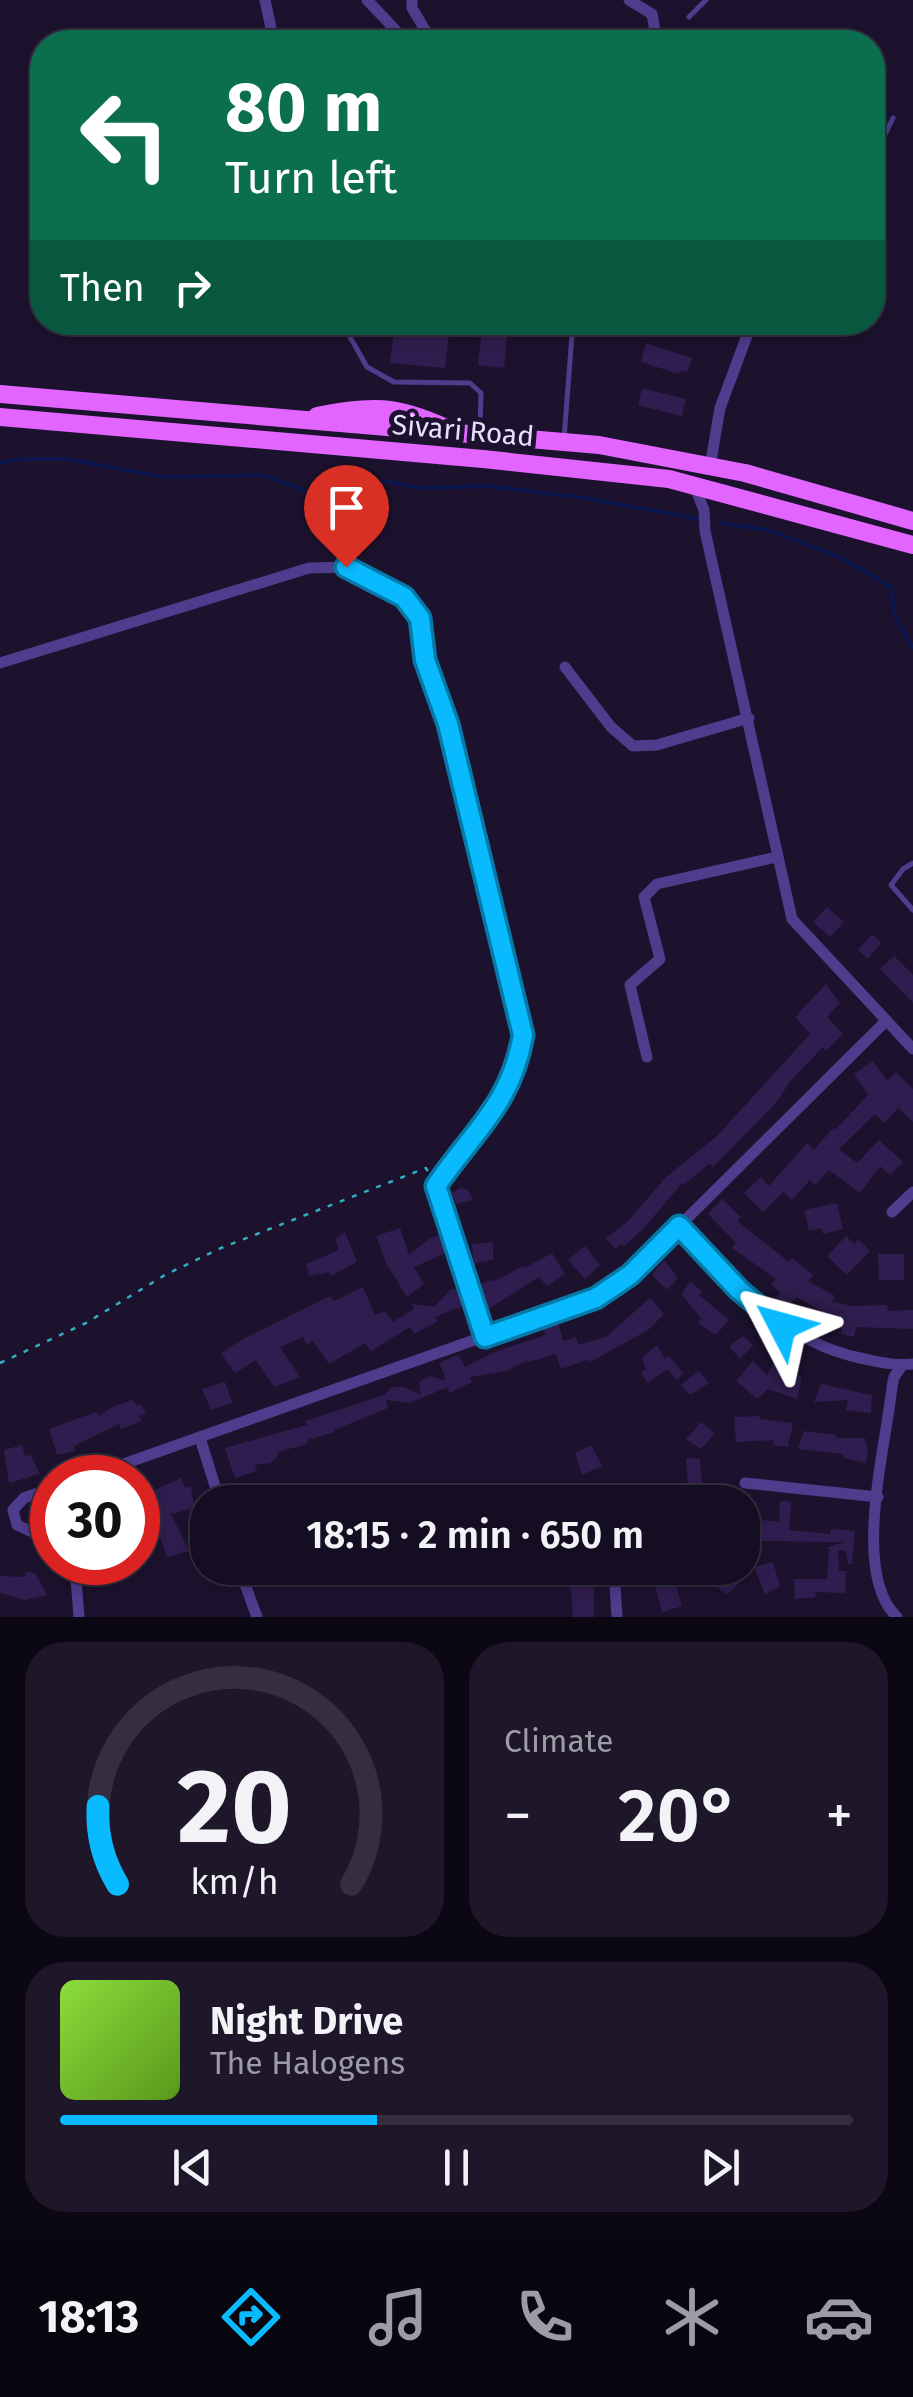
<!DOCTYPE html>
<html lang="en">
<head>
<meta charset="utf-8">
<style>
	:root { --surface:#150e22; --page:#1e172a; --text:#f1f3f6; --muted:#9d9ca5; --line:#342e40; --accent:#0abaff }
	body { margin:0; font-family:"Fira Sans",sans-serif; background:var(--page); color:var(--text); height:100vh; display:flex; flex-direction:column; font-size:38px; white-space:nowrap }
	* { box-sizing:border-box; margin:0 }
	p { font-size:32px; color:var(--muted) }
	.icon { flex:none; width:55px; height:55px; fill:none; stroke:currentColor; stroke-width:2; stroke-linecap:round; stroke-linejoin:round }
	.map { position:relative; height:1617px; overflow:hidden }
	.side { display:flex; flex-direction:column; gap:25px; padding:25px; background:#0c0813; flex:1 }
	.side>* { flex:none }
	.banner { position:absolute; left:30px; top:30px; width:855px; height:305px; border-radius:40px; box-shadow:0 5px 15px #0003,0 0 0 2px var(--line); background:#0b6e4f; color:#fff; overflow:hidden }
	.speed { position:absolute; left:30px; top:1455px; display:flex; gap:20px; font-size:50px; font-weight:700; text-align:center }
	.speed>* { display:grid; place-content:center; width:130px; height:130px; border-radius:50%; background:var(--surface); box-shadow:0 5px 15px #0003,0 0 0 2px var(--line); line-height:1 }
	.speed .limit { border:15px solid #d22; background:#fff; color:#111 }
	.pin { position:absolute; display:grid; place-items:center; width:85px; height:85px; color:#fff; margin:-102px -42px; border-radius:50% 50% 50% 0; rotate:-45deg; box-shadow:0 0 10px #0007 }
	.pin .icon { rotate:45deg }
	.me { position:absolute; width:110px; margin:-55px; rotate:309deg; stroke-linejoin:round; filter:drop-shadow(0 0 8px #0008) }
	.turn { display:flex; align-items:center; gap:35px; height:210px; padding:0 30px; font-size:45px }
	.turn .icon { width:130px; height:130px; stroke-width:2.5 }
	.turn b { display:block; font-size:70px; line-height:85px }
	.then { display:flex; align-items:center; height:95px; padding:0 30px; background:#0003; gap:20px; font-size:38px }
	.big { font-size:75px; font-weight:600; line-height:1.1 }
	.side .widget { flex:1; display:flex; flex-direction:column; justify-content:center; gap:15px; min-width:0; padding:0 35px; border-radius:40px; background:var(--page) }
	.side .dial { align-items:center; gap:0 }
	.dial svg { height:260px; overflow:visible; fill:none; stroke:var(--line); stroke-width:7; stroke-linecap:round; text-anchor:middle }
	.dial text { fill:var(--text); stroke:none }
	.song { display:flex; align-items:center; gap:30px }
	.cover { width:120px; height:120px; border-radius:15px; background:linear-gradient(135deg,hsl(90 70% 55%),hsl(90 70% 35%)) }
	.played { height:10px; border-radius:5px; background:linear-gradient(90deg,var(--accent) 40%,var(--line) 40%) }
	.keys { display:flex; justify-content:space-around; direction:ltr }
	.heat { display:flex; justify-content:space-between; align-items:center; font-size:55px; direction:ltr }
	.side .tiles { flex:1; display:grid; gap:25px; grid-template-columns:1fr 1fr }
	.widget:last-child { grid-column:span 2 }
	.trip { position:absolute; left:190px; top:1485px; width:570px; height:100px; border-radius:40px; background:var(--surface); box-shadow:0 5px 15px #0003,0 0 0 2px var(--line); font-weight:600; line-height:100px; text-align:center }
	.dock { display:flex; height:160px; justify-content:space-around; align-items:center; background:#08060e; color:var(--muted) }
	.dock .icon { width:70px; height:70px }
	.dock .current { color:var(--accent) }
	.dock b { font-size:45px; color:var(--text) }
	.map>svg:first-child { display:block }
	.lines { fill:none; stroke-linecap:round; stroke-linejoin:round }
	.stream { stroke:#0b174d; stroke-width:4 }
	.building { fill:#301d4f }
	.path { stroke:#30afc1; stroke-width:2.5; stroke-dasharray:5 8; stroke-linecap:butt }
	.lane { stroke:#4e3c8d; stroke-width:5 }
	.street { stroke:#4e3c8d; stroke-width:11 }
	.primary { stroke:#e265ff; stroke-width:18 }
	.route-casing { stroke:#0679a6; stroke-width:25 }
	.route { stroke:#0abaff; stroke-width:18 }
	.labels { text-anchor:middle; stroke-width:10; stroke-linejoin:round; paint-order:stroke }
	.street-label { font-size:28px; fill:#e8deff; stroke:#1c122e }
</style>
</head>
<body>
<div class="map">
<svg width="913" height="1617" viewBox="0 0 913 1617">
	<rect width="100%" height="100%" fill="#1c122e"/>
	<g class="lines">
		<path class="stream" d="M0 463 21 459H67L163 477 263 475 314 494 386 481 418 488 487 486 585 498 699 519
			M719 523 768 530 840 557 891 587 895 617 913 648"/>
	</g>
	<path class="building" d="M395 322H508L504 368 478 365 481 338 449 332 445 368 390 363Z
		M646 343 692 358 687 372 680 370 679 374 641 362Z
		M642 388 686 399 682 416 638 405Z
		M827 907 844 922 830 937 813 922Z
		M872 934 881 943 868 959 858 950Z
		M894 956 913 975V1003L880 969Z
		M826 984 840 1003 827 1017 843 1034 826 1051 823 1047 792 1079 775 1104 713 1167 710 1163 684 1185 682 1183 643 1229 624 1246 622 1244 615 1249 606 1238 628 1221 666 1177 717 1136 810 1034 795 1017Z
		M873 1061 887 1081 896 1072 913 1089V1122L898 1108 884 1123 875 1114 839 1149 857 1163 879 1140 903 1162 890 1175 880 1166 860 1193 829 1170 815 1185 810 1180 792 1200 783 1192 763 1212 744 1193 761 1177 769 1186 807 1143 814 1150 833 1128 835 1130 868 1095 854 1074Z
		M460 1188 467 1189 473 1200 456 1204 452 1193Z
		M722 1199 741 1217 737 1221 789 1262 792 1258 813 1275 808 1281 835 1296 832 1302 852 1306 887 1305 888 1311 913 1310V1329L856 1327 854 1337 841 1334 843 1325 829 1322 830 1316 796 1297 786 1310 774 1300 780 1293 771 1285 776 1279 732 1248 736 1243 708 1214Z
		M837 1203 843 1229 823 1234 822 1228 809 1231 804 1210Z
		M400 1228 409 1255 430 1238 441 1235 448 1252 414 1267 424 1284 407 1297 387 1265 376 1236Z
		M345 1232 357 1262 331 1276 329 1272 309 1276 306 1264 339 1250 335 1239Z
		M846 1236 854 1244 858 1239 870 1251 847 1275 827 1256Z
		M493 1242V1260L474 1263 472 1244Z
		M585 1246 600 1265 585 1279 568 1260Z
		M552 1253 565 1274 547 1286 539 1277 488 1309 478 1285 493 1279V1282L523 1266 525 1268Z
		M878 1254H904V1280H879Z
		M664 1260 678 1278 667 1290 652 1275Z
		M691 1281 702 1292 699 1295 729 1320 716 1335 698 1323 701 1318 681 1294Z
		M363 1287 375 1315 385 1311 393 1322 414 1309 412 1304 434 1307 451 1289H460L465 1305 435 1317 438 1321 414 1334 410 1327 371 1351 365 1343 329 1364 313 1341 307 1345 303 1337 280 1347 300 1377 274 1387 256 1360 235 1373 221 1353 243 1339 330 1296 334 1301Z
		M650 1298 664 1314 648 1330 590 1362 589 1359 561 1369 556 1354 529 1362 528 1360 506 1371 470 1377 472 1382 449 1393 448 1387 409 1403 386 1400 388 1408 334 1430 335 1432 307 1440 308 1444 277 1452 278 1456 271 1463 254 1465 257 1471 235 1478 225 1448 307 1425 306 1421 384 1395 392 1387H404L421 1395 419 1382 430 1376 446 1381 440 1363 445 1360 459 1355 465 1367 497 1351 546 1335 541 1326 558 1320 563 1341 576 1337 578 1345 606 1337Z
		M743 1336 753 1345 740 1359 729 1346Z
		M657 1345 664 1358 669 1356 683 1373 677 1380 667 1369 648 1383 641 1373 646 1369 642 1358Z
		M781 1349 795 1352 785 1368 802 1377 797 1399 768 1389 757 1399 736 1381 753 1361 767 1375Z
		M699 1371 709 1383 690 1395 681 1385Z
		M225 1382 232 1403 211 1410 202 1389Z
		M821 1384 872 1395 871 1413 846 1410 848 1400 814 1402Z
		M133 1400 136 1405 141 1404 146 1414 139 1416 142 1421 121 1429 119 1424 74 1446 75 1451 57 1455 49 1429 96 1412 99 1416 114 1406Z
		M759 1416 760 1419 793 1423 788 1447 773 1445 774 1440 736 1442 734 1417Z
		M701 1422 715 1433 701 1449 686 1439Z
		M804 1431 836 1435V1438H865L868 1451 866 1463 843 1458V1454L798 1449Z
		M22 1445 25 1456 31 1455 40 1474 9 1483 4 1450Z
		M591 1445 602 1466 582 1475 575 1453Z
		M686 1458 700 1459 702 1489 707 1502H689Z
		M181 1478 185 1488 191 1486 194 1508 171 1514 189 1551 167 1557 153 1519 138 1525V1493L152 1491Z
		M780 1501 791 1502 789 1530 830 1534 831 1529 855 1531 852 1564H848L846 1551 838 1550 839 1571H846L845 1593 815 1592 816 1597 795 1599 794 1579H827L829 1549 825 1548 845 1542 762 1541V1520L779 1522Z
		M773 1562 780 1586 765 1594 754 1567Z
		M569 1568H594V1617H573Z
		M720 1568H726L740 1582 727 1595 709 1580Z
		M26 1572 35 1573 47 1595 25 1600 0 1593V1576L25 1577Z
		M674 1580 682 1606 662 1612 655 1586Z"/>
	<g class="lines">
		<path class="path" d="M0 1363 86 1323 165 1275 221 1248 426 1168 430 1175"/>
		<path class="lane" d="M689 17 706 0
			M872 161 893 118
			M346 322 345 328 367 367 394 382 470 383 481 393 480 428
			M564 439 573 322
			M913 863 903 869 891 885 913 910"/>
		<path class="street" d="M265 0 274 42
			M367 0 407 42
			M412 0V8L430 38
			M629 0 652 14 657 42
			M374 42 394 29
			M420 42 433 37 445 42
			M710 467 720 408 752 322
			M694 485 704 510 705 531 792 919 913 1049
			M0 663 309 568 346 567 404 597 420 618 425 660 448 724 523 1035C511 1105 474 1131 436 1186L485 1337
			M565 667 611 727 633 746 657 745 749 718
			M647 1057 630 985 660 959 644 897 657 884 777 857
			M892 1212 913 1192
			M679 1226C732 1283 781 1341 860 1358 879 1362 894 1366 913 1364
			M200 1438 220 1502
			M84 1478 596 1297 630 1275 886 1021
			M745 1483 878 1497
			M52 1488 24 1498 13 1510 17 1525 52 1541
			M69 1562 76 1578 79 1617
			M239 1568 257 1617
			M614 1568 617 1617
			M897 1617C851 1574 886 1446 892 1387L894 1377 901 1367"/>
		<path class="primary" d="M0 394 599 445 745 473 913 521
			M317 416C371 405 396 405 446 428
			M0 417 483 459 669 479 913 545"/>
	</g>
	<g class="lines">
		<defs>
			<path id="route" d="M346 567 404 597 420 618 425 660 448 724 523 1035C511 1105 473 1131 436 1186L485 1337 596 1298 630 1275 679 1226 739 1290 782 1326"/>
		</defs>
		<use href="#route" class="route-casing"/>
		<use href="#route" class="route"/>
	</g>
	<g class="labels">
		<g class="street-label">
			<text transform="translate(463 430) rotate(5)" y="10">Sivari Road</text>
		</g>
	</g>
</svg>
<div class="speed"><div class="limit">30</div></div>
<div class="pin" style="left:346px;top:567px;background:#d93025"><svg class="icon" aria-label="arrive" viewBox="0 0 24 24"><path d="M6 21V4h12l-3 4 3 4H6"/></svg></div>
<svg class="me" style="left:782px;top:1326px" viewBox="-20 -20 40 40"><path d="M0-17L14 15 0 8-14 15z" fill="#0abaff" stroke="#fff" stroke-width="4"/></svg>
<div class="trip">18:15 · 2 min · 650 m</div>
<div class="banner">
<div class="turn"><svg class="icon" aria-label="left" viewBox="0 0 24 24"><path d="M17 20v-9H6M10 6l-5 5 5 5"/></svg><div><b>80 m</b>Turn left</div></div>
<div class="then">Then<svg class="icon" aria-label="right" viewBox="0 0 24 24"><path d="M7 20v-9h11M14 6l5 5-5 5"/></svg></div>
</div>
</div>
<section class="side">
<div class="tiles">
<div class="widget dial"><svg viewBox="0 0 100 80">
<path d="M14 69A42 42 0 1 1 86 69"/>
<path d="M14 69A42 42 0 0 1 8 45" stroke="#0abaff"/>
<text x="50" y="56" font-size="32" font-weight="700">20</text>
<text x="50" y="72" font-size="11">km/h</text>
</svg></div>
<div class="widget"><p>Climate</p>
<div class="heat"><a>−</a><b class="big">20°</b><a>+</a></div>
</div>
<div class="widget">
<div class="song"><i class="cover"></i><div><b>Night Drive</b><p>The Halogens</p></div></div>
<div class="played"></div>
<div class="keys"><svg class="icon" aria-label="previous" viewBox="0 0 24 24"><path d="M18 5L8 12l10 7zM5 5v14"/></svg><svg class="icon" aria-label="pause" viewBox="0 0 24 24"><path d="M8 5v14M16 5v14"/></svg><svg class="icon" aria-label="next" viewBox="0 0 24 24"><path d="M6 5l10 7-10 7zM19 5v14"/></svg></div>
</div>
</div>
</section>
<nav class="dock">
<b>18:13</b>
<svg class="icon current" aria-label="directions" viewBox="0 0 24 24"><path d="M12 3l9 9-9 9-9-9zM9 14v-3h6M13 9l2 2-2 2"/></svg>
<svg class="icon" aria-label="music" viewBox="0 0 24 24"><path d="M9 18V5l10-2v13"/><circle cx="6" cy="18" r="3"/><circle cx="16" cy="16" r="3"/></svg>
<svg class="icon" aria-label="phone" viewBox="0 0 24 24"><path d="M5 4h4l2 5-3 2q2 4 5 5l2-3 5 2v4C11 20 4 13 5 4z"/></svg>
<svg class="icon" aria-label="climate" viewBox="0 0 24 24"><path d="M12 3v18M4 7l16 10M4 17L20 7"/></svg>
<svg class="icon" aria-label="car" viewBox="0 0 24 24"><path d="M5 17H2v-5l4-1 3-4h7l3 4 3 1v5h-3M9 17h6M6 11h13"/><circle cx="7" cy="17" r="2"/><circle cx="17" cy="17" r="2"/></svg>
</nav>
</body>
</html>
